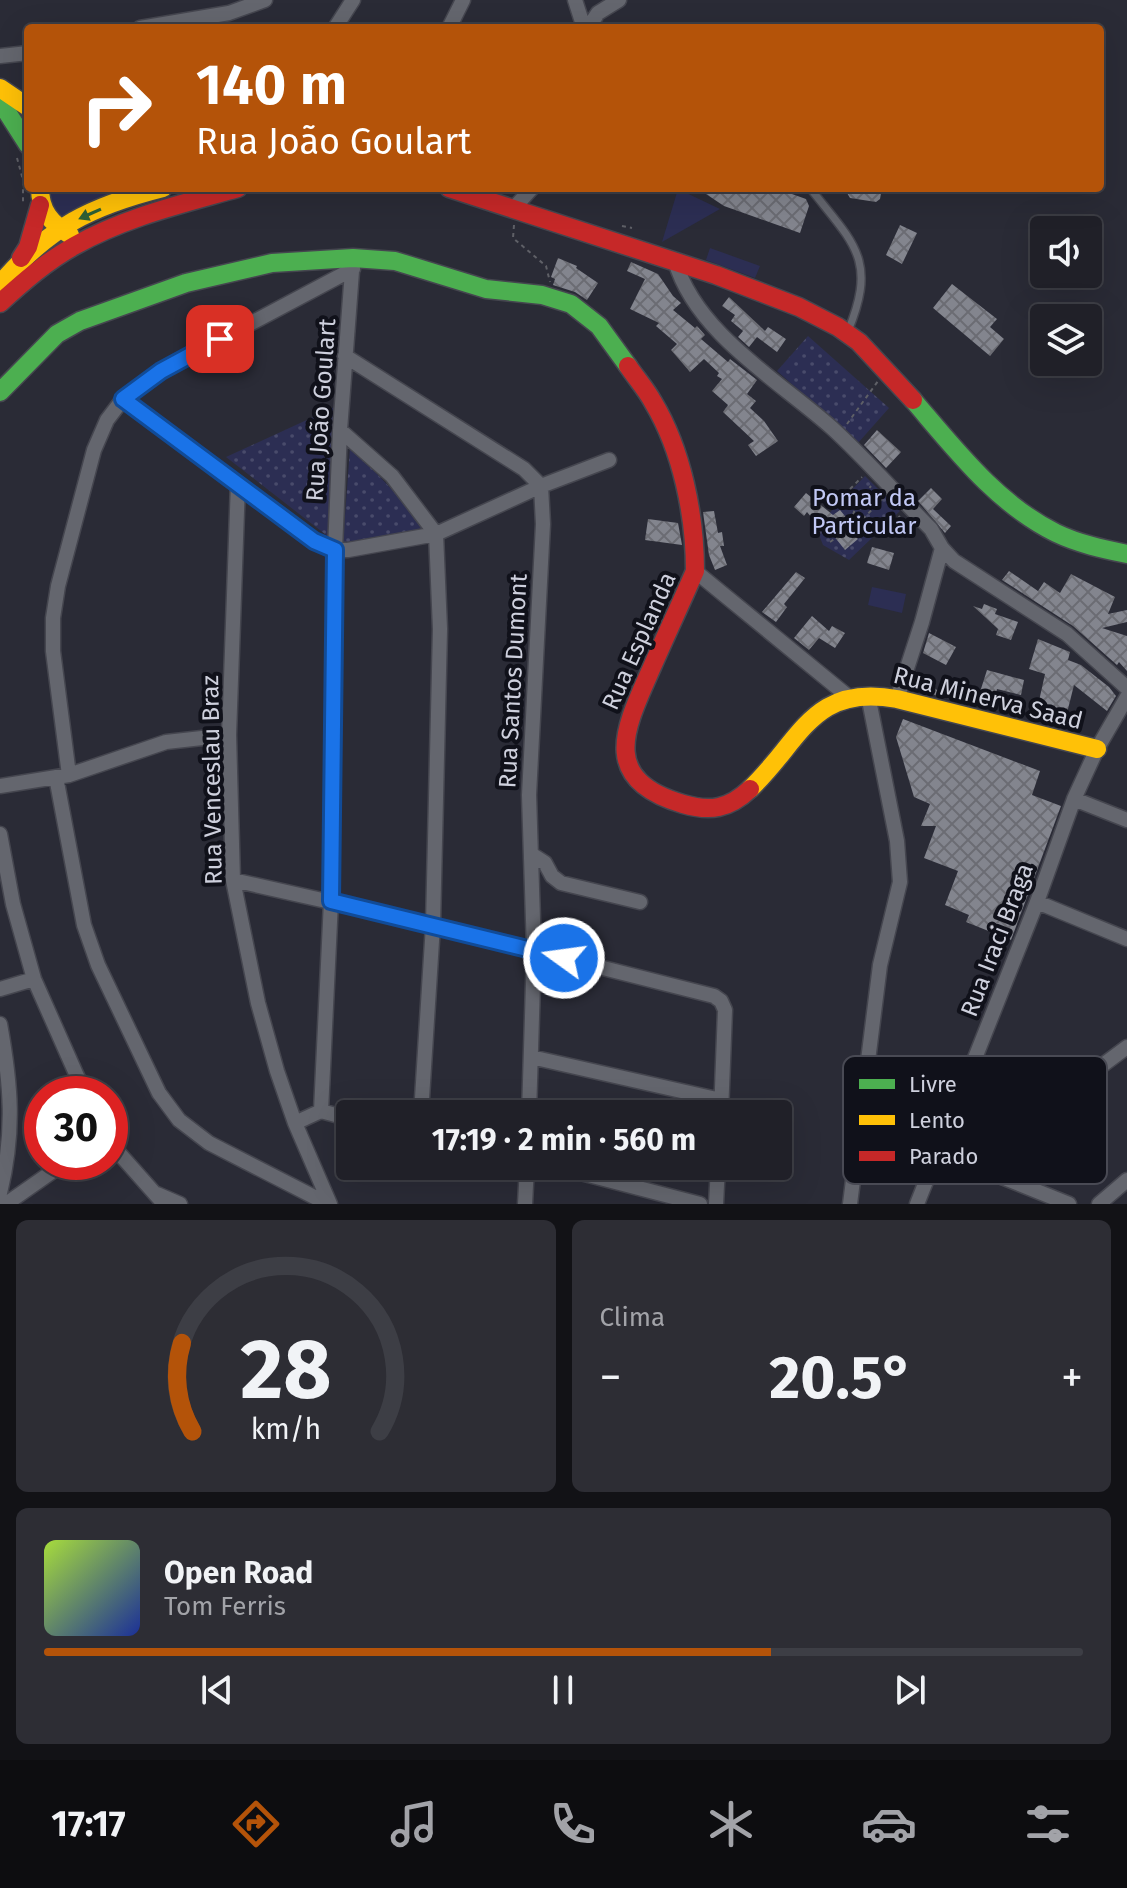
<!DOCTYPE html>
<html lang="pt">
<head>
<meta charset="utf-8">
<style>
	:root { --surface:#202028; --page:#2d2d34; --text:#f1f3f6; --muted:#a2a3a8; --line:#3d3e45; --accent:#b45309 }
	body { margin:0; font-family:"Fira Sans",sans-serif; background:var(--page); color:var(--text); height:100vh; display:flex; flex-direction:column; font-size:30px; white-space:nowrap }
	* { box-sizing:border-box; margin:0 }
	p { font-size:26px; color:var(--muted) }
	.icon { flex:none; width:44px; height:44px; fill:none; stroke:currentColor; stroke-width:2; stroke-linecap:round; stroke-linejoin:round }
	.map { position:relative; height:1204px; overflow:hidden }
	.side { display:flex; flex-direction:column; gap:16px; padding:16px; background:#121216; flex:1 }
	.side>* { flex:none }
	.top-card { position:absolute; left:24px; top:24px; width:1080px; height:168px; border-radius:8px; box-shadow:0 8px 32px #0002,0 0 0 2px var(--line); background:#b45309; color:#fff; overflow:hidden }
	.fabs { position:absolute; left:1030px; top:216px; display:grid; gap:16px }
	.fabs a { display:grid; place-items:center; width:72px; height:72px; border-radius:8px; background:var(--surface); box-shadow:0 8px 32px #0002,0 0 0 2px var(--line); font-size:40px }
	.speed { position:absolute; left:24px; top:1076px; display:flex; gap:16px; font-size:40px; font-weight:700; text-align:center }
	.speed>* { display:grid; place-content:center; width:104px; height:104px; border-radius:50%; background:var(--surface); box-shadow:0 8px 32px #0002,0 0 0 2px var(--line); line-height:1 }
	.speed .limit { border:12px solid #d22; background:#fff; color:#111 }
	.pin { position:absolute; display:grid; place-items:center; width:68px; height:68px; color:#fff; margin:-34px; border-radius:16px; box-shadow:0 4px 12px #0006 }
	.me { position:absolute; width:88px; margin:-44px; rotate:284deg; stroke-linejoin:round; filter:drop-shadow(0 0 6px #0008) }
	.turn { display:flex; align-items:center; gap:28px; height:168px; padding:0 40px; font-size:36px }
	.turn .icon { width:104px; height:104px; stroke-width:2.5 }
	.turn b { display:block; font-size:56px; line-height:68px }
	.big { font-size:60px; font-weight:700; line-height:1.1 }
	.side .tile { flex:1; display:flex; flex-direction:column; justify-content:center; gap:12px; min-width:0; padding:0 28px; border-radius:12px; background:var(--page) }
	.side .dial { align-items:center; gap:0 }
	.dial svg { height:208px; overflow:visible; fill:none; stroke:var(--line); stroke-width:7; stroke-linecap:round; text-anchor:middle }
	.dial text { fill:var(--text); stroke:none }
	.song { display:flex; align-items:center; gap:24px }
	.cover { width:96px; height:96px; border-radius:12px; background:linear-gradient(135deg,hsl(80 70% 55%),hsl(230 70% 35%)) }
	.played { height:8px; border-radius:4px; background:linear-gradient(90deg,var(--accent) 70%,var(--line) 70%) }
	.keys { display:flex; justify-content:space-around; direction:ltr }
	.heat { display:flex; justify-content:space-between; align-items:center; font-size:44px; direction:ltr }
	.side .tiles { flex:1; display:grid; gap:16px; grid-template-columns:1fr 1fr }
	.tile:last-child { grid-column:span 2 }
	.trip { position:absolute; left:336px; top:1100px; width:456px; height:80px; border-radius:8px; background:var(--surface); box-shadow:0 8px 32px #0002,0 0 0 2px var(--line); font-weight:700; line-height:80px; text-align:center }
	.menu { display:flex; height:128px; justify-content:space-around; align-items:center; background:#0d0d10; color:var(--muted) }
	.menu .icon { width:56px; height:56px }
	.menu .on { color:var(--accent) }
	.menu b { font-size:36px; color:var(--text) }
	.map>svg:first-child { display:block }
	.grass { fill:#2c2e53 }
	.park { fill:url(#park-dots) }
	.building { fill:url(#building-cross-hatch) }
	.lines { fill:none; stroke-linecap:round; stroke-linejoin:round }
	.lane-casing { stroke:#45464f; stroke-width:10 }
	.street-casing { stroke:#45464f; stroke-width:17 }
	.fast-casing { stroke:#45464f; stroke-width:21 }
	.slow-casing { stroke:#45464f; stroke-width:21 }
	.jam-casing { stroke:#45464f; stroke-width:21 }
	.path { stroke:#5f6067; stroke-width:2; stroke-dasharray:4 4; stroke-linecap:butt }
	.lane { stroke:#64666e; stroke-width:7 }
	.street { stroke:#64666e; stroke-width:14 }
	.fast { stroke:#4caf50; stroke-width:18 }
	.slow { stroke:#ffc107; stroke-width:18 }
	.jam { stroke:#c62828; stroke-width:18 }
	.oneway { fill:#2e6035 }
	.route-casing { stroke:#114b97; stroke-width:20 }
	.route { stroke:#1a73e8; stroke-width:14 }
	.labels { text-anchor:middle; stroke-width:8; stroke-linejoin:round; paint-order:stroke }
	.street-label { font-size:24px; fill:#ced0dd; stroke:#10111a }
	.park-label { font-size:24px; fill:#c1c8f5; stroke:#10111a }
	.key { fill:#10111a; stroke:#494a54; stroke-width:2 }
	.key-label { font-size:22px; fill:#ced0dd }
</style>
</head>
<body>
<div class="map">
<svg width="1127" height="1204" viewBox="0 0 1127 1204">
	<defs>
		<pattern id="park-dots" width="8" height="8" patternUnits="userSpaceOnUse" patternTransform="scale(2)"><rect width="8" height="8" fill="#2c2e53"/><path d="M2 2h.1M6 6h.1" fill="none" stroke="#494b6b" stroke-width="1.8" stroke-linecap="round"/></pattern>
		<pattern id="building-cross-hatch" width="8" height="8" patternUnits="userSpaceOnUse" patternTransform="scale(2)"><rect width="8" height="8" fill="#83858e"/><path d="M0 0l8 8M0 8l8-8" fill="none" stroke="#6b6c73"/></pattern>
	</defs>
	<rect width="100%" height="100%" fill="#2a2b36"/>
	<path class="grass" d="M47 188H119L120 195 57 220Z
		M678 189 720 209 662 242Z
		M710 248 760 266 755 278 706 260Z
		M872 587 906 594 902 613 868 605Z"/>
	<path class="park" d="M808 336 889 408 858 443 777 371Z
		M335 407 330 538 226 457Z
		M350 448C377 473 402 498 422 528L375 540 343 544Z
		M865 476 900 511 849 560 823 545 816 527Z"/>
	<path class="building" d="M697 188H775L806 199 809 206 800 233 724 206Z
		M844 188H882L880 199 876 202 850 198Z
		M900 225 917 233 902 264 886 255Z
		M558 258 577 266 576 268 598 283 587 300 575 292 553 285 555 279 551 277Z
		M631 262 658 274 673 296 681 303 673 310 695 328 697 326 705 335 701 339 728 362 730 359 757 380 747 394 756 401 750 408 764 421 778 441 756 456 748 445 754 441 723 412 728 405 712 391 722 379 717 376 719 373 704 359 690 372 671 350 677 344 656 326 659 323 630 309 645 279 627 271Z
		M952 284 997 319 990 327 1004 339 990 356 933 308Z
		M729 297 765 331 768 327 786 339 777 352 757 337 749 347 738 337 743 331 731 321 735 315 722 306Z
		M877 430 901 452 886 468 864 445Z
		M931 488 942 499 933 509 951 526 945 533 918 501Z
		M806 493 833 515 840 510 849 521 846 524 858 539 845 550 833 535 829 538 807 512 804 516 794 507Z
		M714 511 718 533 722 532 724 546H720L727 565 715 570 709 555 703 512Z
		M648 519 678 523 682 545 645 540Z
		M872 547 894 553 889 570 867 563Z
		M1009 571 1038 591 1044 582 1060 593 1071 574 1115 597 1108 614 1127 610V622L1102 628 1127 636V671L1119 662 1117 665 1073 626 1002 580Z
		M796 572 805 578 784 604 787 607 776 622 762 612Z
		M984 604 997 609 995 614 1018 622 1011 640 996 635 998 629 973 606 982 609Z
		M812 616 829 631 832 626 845 633 835 648 819 638 809 650 794 638Z
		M929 633 956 647 946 665 923 653Z
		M1038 639 1070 652 1068 660 1081 665 1109 687 1116 696 1107 711 1074 685 1066 717 1037 710 1045 674 1029 669Z
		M987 670 1024 680 1021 695 997 689 992 708 998 711 911 689 913 683 918 684 920 677 936 683 934 689 953 694 957 684 980 692Z
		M903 719 1040 771 1032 795 1061 806 1011 940 966 922 969 915 945 905 958 871 924 858 936 826H921L930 804 914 797 896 737Z"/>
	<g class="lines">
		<defs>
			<path id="lane" d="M810 188C853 243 878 259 848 331"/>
			<path id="street" d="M575 0 584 28
				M140 28 229 13 265 0
				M335 28 353 0
				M449 28 463 0
				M588 28 598 13 619 0
				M0 56 28 53
				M514 208 532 188
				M675 261C696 333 778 380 832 428 867 460 898 496 931 529L942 548 954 561 1067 634 1127 688
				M345 356 524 469 541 486 543 524 529 795 534 951 529 1114
				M123 399 314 541 335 550H348L436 534 541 486 609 460
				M340 430 392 476 436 534 440 629 433 925 421 1114
				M238 483 229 735 233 880 258 1003 277 1071 295 1123 330 1204
				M695 571 850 698
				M897 699 922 622 942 548
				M69 775 53 651V618L58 586 94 450 107 420 123 399 161 371 353 269
				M56 777 84 925 98 965 159 1093 179 1120 209 1143 328 1204
				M0 786 69 775 166 742 229 735
				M1074 799 1127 820
				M0 834 13 904 34 979 85 1094
				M531 854 545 863 552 876 561 883 640 902
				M233 880 433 925 714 996 721 1001 725 1010 721 1114
				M1037 902 1127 939
				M0 989 34 979
				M0 1024C11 1085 15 1131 0 1193
				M531 1057 721 1100
				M321 1111 350 1119
				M295 1123 321 1111 331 901 335 550 340 430 353 258
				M110 1143 164 1204
				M937 1151 1069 1204
				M968 1165 1127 1047
				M554 1166 700 1204
				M157 1194 180 1204
				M6 1204 66 1162
				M525 1204 527 1166
				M716 1204 718 1166
				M850 1204 880 965 900 882 897 841 868 695
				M917 1204 1037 902 1074 799 1097 749 1127 697
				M1099 1204 1127 1180"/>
			<path id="fast" d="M0 101 28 145
				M0 392 57 334 80 321 186 283 272 263 353 258 395 261 486 289 542 295 571 304 599 326 628 366
				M913 400C955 449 997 504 1056 533 1079 544 1103 549 1127 554"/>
			<path id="slow" d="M0 88 28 107
				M40 188C40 211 51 223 70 235
				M0 284C49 227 91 206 163 188
				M750 789C801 741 812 683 897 699L1097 749"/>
			<path id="jam" d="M449 188 716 275 799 307 838 327 859 342 913 400
				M21 258 28 247 40 205
				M0 303C23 282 47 261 74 246 125 217 182 204 238 188
				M628 366C636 378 646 389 653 402 682 450 695 515 695 571 681 603 666 635 652 667 626 726 597 779 683 804 710 812 729 809 750 789"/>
		</defs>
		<use href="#lane" class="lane-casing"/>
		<use href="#street" class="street-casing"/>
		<use href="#fast" class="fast-casing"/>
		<use href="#slow" class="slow-casing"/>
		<use href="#jam" class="jam-casing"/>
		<path class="path" d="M17 158 23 180V203
			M514 225 513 238 546 266 550 282
			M622 226 632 228
			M847 424 878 381
			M850 489 862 477
			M854 522 852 518 857 503 871 486
			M892 525 900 516
			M830 542 863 519 882 499"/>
		<use href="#lane" class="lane"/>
		<use href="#street" class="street"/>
		<use href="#fast" class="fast"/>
		<use href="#slow" class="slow"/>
		<use href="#jam" class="jam"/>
	</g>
	<defs><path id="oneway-solid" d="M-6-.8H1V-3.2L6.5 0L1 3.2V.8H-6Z" transform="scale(2)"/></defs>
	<use class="oneway" href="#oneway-solid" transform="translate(90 214) rotate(156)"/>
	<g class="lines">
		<defs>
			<path id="route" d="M220 339 161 371 123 399 314 541 335 550 331 901 564 958"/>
		</defs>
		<use href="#route" class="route-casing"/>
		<use href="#route" class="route"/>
	</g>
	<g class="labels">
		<g class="street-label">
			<text transform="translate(321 410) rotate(-86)" y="8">Rua João Goulart</text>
			<text transform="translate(639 641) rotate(-66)" y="8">Rua Esplanda</text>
			<text transform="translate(513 681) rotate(-87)" y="8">Rua Santos Dumont</text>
			<text transform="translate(988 698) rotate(14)" y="8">Rua Minerva Saad</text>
			<text transform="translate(212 780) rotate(-91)" y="8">Rua Venceslau Braz</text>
			<text transform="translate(997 940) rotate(-69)" y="8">Rua Iraci Braga</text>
		</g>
		<g class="park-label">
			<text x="864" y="506">Pomar da<tspan x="864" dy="28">Particular</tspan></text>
		</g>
	</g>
	<rect x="843" y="1056" width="264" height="128" rx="12" class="key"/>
	<rect x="859" y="1079" width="36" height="10" fill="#4caf50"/>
	<rect x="859" y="1115" width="36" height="10" fill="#ffc107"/>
	<rect x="859" y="1151" width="36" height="10" fill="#c62828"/>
	<g class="key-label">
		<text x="909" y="1092">Livre</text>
		<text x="909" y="1128">Lento</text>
		<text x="909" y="1164">Parado</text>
	</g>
</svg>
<div class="fabs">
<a><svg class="icon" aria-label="sound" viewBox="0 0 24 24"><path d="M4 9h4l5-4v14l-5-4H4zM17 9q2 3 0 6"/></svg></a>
<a><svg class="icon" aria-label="layers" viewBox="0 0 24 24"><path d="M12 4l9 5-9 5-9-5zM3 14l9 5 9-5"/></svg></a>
</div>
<div class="speed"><div class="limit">30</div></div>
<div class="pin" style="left:220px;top:339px;background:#d93025"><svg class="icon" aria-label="arrive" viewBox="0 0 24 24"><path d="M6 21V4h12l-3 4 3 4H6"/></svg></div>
<svg class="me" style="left:564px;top:958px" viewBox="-20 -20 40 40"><circle r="17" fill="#1a73e8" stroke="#fff" stroke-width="3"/><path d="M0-11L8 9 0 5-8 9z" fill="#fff"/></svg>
<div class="trip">17:19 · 2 min · 560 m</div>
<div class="top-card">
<div class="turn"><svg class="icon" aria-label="right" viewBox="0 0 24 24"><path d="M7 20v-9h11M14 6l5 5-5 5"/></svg><div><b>140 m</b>Rua João Goulart</div></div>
</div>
</div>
<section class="side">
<div class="tiles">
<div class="tile dial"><svg viewBox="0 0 100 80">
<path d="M14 69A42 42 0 1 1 86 69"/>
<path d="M14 69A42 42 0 0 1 10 35" stroke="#b45309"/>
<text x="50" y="56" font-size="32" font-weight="700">28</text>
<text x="50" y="72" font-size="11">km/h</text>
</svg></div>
<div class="tile"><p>Clima</p>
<div class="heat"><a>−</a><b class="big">20.5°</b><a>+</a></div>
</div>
<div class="tile">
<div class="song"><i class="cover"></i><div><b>Open Road</b><p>Tom Ferris</p></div></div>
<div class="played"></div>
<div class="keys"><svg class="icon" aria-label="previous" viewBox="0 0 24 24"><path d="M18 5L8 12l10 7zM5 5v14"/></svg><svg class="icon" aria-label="pause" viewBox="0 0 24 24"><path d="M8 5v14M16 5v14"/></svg><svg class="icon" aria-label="next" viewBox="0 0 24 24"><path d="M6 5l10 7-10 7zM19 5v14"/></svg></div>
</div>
</div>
</section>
<nav class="menu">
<b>17:17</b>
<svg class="icon on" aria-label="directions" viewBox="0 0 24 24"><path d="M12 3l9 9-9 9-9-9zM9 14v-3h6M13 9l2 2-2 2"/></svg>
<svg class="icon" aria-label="music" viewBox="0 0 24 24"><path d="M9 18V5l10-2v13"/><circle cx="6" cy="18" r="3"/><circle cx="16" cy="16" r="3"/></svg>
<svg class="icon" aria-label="phone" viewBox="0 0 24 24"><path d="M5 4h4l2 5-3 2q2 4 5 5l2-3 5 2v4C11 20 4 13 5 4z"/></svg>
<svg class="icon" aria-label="climate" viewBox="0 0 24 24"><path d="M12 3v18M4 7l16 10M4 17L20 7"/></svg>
<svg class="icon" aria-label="car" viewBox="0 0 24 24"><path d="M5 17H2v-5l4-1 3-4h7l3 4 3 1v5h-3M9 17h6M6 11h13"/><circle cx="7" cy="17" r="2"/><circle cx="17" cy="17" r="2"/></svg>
<svg class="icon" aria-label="filters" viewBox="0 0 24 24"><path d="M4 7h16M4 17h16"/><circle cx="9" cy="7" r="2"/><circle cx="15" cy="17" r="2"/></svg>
</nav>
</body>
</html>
